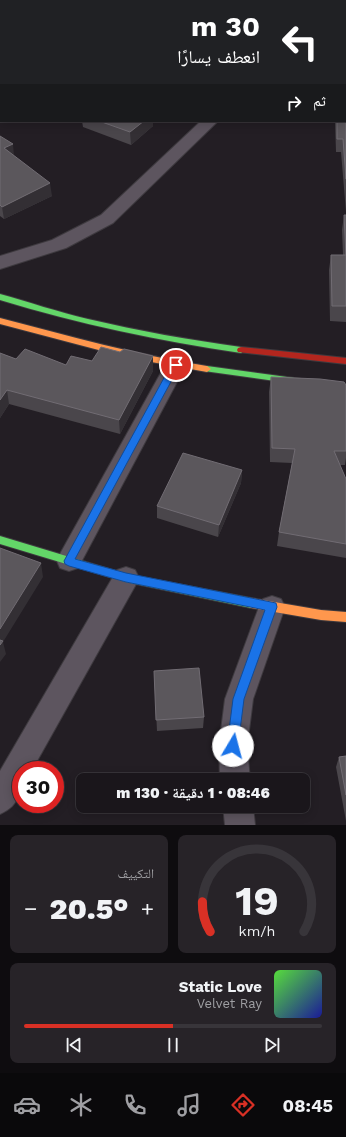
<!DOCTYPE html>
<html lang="ar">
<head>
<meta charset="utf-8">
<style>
	:root { --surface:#1a161b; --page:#272328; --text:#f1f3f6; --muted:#9f9fa3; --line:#38353a; --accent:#d93025 }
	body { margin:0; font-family:"Work Sans","Noto Naskh Arabic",sans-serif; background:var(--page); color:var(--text); direction:rtl; height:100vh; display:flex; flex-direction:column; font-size:15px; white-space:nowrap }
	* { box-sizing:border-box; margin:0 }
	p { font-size:13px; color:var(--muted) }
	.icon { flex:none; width:22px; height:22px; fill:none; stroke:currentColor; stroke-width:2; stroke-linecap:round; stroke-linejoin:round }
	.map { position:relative; height:825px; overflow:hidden; direction:ltr }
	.panel { display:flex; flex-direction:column; gap:10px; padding:10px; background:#0e0c0f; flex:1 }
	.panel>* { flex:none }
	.hud { position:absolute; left:0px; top:0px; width:346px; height:122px; box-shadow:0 2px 10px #0003,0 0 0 1px var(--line); direction:rtl; background:#202124; color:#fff; overflow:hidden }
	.speed { position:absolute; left:12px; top:761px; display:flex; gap:8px; font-size:20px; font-weight:700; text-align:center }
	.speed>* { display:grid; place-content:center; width:52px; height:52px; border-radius:50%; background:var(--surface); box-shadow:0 2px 10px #0003,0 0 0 1px var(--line); line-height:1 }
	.speed .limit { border:6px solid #d22; background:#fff; color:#111 }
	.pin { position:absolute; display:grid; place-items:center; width:34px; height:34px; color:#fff; margin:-17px; border:2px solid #fff; border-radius:50%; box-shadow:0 1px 4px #0007 }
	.me { position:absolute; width:44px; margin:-22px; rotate:8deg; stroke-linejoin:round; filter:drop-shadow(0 0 3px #0008) }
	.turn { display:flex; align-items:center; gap:14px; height:84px; padding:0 20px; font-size:18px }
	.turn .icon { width:52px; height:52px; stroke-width:2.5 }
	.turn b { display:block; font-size:28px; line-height:34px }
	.then { display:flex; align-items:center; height:38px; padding:0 20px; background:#0003; gap:8px; font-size:15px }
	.big { font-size:30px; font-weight:800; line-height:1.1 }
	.panel .card { flex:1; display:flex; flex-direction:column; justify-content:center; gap:6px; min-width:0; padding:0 14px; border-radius:8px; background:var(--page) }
	.panel .dial { align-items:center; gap:0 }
	.dial svg { height:104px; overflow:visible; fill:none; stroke:var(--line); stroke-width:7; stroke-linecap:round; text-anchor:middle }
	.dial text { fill:var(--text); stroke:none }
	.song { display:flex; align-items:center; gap:12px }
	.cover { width:48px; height:48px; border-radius:6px; background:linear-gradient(135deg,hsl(110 70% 55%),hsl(240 70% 35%)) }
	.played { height:4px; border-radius:2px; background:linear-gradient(90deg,var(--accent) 50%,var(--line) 50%) }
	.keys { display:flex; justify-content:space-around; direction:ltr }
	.heat { display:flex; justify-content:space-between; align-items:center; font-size:22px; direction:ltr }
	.panel .tiles { flex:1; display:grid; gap:10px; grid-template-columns:1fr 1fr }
	.card:last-child { grid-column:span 2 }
	.trip { position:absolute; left:76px; top:773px; width:234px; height:40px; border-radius:8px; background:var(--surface); box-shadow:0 2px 10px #0003,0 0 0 1px var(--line); font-weight:800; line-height:40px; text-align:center; direction:rtl }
	.dock { display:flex; height:64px; justify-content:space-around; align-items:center; background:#0a090b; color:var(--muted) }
	.dock .icon { width:28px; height:28px }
	.dock .on { color:var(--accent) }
	.dock b { font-size:18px; color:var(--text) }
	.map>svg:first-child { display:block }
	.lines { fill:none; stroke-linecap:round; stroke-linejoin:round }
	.street-casing { stroke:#3e3a3f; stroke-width:2 }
	.fast-casing { stroke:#3e3a3f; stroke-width:2 }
	.slow-casing { stroke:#3e3a3f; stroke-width:2 }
	.jam-casing { stroke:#3e3a3f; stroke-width:2 }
	.street { fill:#5d555f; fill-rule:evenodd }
	.fast { fill:#63d668; fill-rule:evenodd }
	.slow { fill:#ff974d; fill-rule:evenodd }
	.jam { fill:#b3261e; fill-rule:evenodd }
	.wall { fill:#4a464b }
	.shaded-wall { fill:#332f34 }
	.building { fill:#5b575c; stroke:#716c73 }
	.route { fill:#1a73e8; stroke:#114b97 }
</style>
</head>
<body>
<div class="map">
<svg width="346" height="825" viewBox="0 0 346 825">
	<rect width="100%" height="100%" fill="#231e24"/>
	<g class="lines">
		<defs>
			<path id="street" d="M305 0H323L324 1H306Z
				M345 2H346V10H345Z
				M0 5H1V14H0Z
				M0 101H1L0 112Z
				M201 121H218L113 223 66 248 0 269V256L52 240 101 215Z
				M175 357 182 360 186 365 78 568 69 571 60 568 57 561 60 554 168 360Z
				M126 567 135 570 139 578 135 586 32 770H21C21 790 21 805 0 814V771L117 570Z
				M272 596 281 599 285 607 253 699 247 746 250 780H220L219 746 225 699 259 607 263 599Z
				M223 806H253L255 825H225Z"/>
			<path id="fast" d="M0 294C29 302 58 312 88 319 139 331 190 340 241 347L245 350 241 353C159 341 79 324 0 300Z
				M207 366 346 385V391L204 371 203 369Z
				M0 536 126 574 251 598 255 600 256 603 255 606 251 608 126 582 0 544Z"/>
			<path id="slow" d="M0 318C69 336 137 355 207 366L211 369 207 372 129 358 0 324Z
				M251 598 321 610 346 612V622L321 620 251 608 247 606 246 603 247 600Z"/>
			<path id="jam" d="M241 347 346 358V364L238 352 237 350 238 348Z"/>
		</defs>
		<use href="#street" class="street-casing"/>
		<use href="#fast" class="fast-casing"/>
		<use href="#slow" class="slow-casing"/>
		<use href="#jam" class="jam-casing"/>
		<use href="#street" class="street"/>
		<use href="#fast" class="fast"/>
		<use href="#slow" class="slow"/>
		<use href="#jam" class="jam"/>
	</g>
	<path class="wall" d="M0 0H23L21 1H1V2L0 1Z
		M346 23V212L341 152H336L335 121H345Z
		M0 45H1V81L0 80Z
		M82 121H153V126L131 145 83 127Z
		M0 136 14 156 52 196 4 219 0 216Z
		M344 215H346V322L330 321 329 270 331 255H343L342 230Z
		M120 352 153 356V371L120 434 9 404 0 418V353L16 359 66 365 92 361Z
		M271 377 346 385V458L345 465H340L346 479V558L277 546 279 532 292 463 270 462 269 392Z
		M242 470 241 483 218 537 157 518V506Z
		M154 671 204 717 203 728 157 731Z
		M346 756V821L336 767 339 757Z"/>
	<path class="shaded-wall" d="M7 0H23L21 1H7Z
		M144 121H153V126L131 145 130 132Z
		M13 144 14 156 4 148Z
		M50 183 52 196 4 219 2 207Z
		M153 356V371L120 434 119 420Z
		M7 390 9 404 0 418V400Z
		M242 470 241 483 218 537 219 525Z
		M41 563 43 577 3 642 6 654 0 662V629Z"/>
	<path class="building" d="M346 23V84H345V94L346 95V179L343 139H337V121H345V25Z
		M0 45H1V70L0 69Z
		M99 121H144L130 132Z
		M0 136 13 144 4 148 50 183 2 207 0 205Z
		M344 215H346V306H332L331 255H346Z
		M101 347 120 352 124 349 153 356 119 420 7 390 0 400V353L16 359 25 349 66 365 71 356 92 361Z
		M271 377 320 379 344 382 346 385V451H334L346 479V544L279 532 295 449 272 448Z
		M183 453 242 470 219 525 157 506Z
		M0 548 41 563 0 629Z
		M0 640 3 641 0 645Z
		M199 668 204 717 156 720 154 671Z
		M346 756V795L339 757Z"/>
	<path class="route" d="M176 362 180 365 75 559 126 573 276 603 277 607 244 699 238 746 237 750 233 751 228 750 227 746 233 699 265 610 126 582 69 566 65 564 64 561 171 365Z"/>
</svg>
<div class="speed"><div class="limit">30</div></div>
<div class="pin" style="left:176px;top:365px;background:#d93025"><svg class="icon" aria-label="arrive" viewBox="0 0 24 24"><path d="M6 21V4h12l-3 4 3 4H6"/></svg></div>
<svg class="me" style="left:233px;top:746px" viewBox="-20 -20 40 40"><circle r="19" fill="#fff"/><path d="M0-13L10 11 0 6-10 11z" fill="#1a73e8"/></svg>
<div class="trip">08:46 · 1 دقيقة · 130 m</div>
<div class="hud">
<div class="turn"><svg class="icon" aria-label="left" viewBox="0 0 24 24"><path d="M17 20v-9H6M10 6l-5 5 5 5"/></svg><div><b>30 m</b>انعطف يسارًا</div></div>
<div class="then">ثم<svg class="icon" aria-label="right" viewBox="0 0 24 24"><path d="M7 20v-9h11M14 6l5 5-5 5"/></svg></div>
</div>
</div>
<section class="panel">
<div class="tiles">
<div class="card dial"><svg viewBox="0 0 100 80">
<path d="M14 69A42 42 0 1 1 86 69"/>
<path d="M14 69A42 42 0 0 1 8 46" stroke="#d93025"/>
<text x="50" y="56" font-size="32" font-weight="700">19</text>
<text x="50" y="72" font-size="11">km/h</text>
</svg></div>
<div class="card"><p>التكييف</p>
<div class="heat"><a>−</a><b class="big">20.5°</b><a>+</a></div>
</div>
<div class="card">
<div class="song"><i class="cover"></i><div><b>Static Love</b><p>Velvet Ray</p></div></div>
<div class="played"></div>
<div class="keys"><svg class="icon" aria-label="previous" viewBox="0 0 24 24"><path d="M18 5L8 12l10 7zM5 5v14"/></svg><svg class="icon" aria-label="pause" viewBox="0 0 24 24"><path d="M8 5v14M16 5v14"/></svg><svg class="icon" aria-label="next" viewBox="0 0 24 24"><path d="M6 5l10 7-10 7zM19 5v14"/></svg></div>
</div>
</div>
</section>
<nav class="dock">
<b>08:45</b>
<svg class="icon on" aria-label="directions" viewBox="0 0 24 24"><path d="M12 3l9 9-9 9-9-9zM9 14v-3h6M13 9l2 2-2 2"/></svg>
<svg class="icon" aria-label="music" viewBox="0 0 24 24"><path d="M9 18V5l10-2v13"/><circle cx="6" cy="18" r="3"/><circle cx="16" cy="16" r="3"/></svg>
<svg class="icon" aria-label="phone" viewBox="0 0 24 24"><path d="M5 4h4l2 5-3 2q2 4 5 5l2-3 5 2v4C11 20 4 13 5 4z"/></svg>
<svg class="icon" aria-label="climate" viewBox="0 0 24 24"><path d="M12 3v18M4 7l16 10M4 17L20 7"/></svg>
<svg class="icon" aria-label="car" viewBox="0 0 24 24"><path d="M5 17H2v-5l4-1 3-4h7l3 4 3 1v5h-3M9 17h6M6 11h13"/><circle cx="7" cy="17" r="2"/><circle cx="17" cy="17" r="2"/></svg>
</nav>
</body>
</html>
